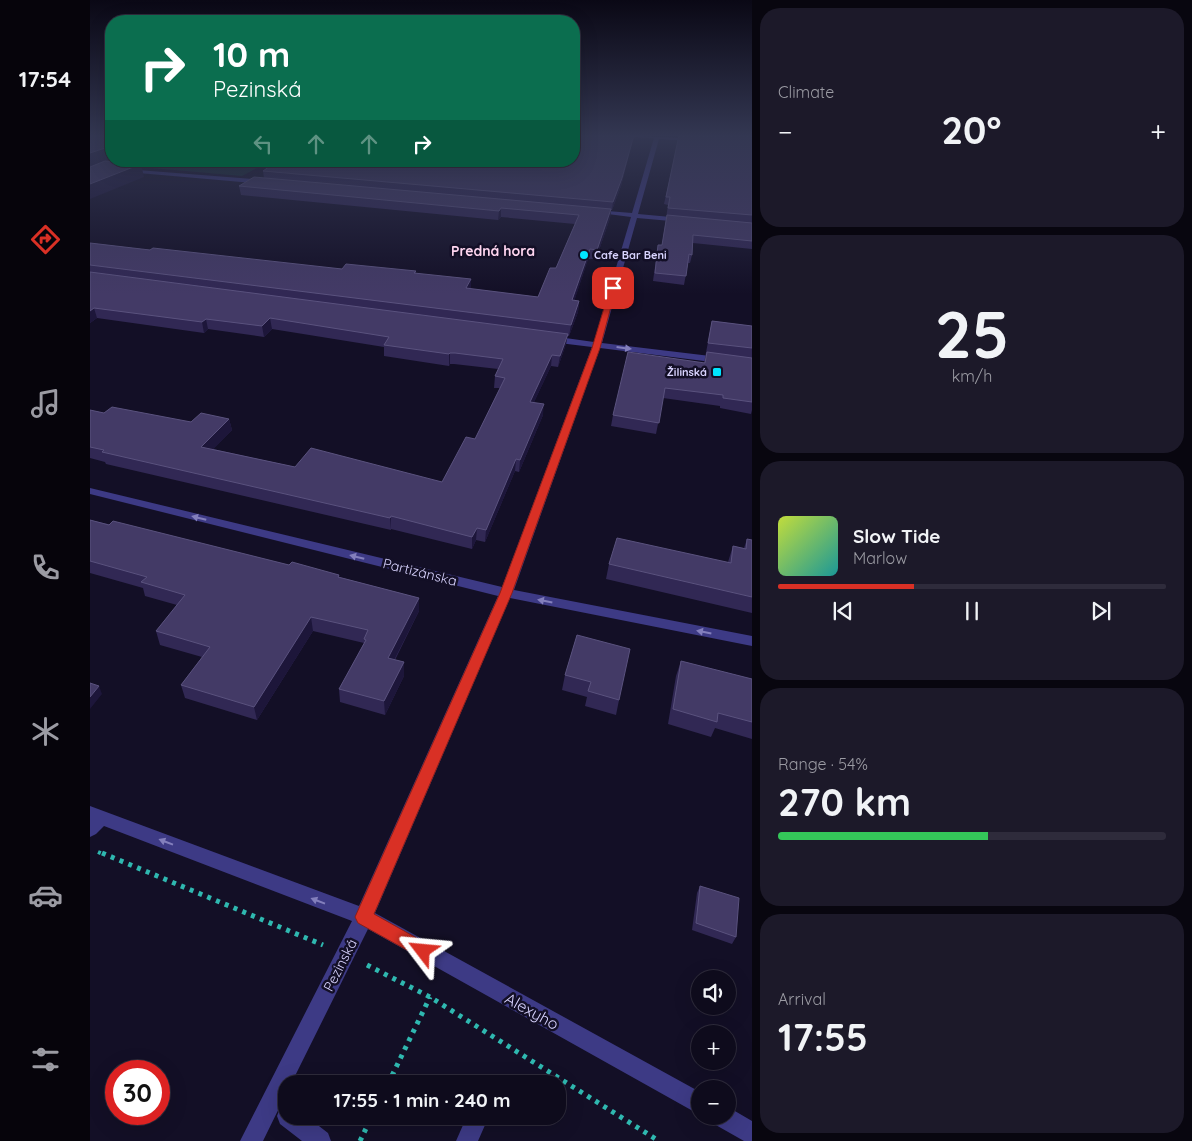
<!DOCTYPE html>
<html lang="en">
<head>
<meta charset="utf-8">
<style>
	:root { --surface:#0e0b1c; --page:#1c1929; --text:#f1f3f6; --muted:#9b9ba3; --line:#2e2b3b; --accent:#d93025 }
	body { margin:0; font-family:Quicksand,sans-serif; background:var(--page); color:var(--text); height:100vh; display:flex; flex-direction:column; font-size:19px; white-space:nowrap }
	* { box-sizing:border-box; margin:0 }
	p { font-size:16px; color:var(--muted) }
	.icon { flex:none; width:28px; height:28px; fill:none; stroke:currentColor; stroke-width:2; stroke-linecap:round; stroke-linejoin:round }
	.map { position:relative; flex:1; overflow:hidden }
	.details { display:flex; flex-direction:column; gap:8px; padding:8px; background:#08060f; width:440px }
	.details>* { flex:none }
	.guide { position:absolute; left:15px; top:15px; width:475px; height:152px; border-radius:20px; box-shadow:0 5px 20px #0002,0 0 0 1px var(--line); background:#0b6e4f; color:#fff; overflow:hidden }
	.fabs { position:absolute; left:601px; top:970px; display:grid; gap:10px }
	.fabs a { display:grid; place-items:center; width:45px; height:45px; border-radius:50%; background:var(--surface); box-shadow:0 5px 20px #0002,0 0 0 1px var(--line); font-size:25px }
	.speed { position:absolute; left:15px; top:1060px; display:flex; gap:10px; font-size:25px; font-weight:700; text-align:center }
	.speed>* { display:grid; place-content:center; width:65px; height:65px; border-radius:50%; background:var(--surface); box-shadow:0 5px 20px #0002,0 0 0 1px var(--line); line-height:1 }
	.speed .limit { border:8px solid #d22; background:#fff; color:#111 }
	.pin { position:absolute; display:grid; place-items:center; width:42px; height:42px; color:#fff; margin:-21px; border-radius:10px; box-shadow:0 2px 8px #0006 }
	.me { position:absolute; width:55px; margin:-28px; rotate:299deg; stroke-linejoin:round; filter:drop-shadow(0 0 4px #0008) }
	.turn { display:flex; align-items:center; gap:18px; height:105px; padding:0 25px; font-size:22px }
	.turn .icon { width:65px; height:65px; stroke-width:2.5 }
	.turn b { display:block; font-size:35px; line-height:42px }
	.lanes { display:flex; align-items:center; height:48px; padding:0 25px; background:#0003; justify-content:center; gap:25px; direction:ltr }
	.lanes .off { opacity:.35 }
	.big { font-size:38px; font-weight:700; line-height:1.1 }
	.details .card { flex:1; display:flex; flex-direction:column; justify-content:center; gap:8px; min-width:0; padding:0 18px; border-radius:20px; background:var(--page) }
	.details .dial { align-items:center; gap:0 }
	.dial b { font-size:65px; line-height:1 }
	.song { display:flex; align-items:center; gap:15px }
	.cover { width:60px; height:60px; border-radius:8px; background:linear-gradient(135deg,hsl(70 70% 55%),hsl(180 70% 35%)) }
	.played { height:5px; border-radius:2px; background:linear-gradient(90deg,var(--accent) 35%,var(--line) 35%) }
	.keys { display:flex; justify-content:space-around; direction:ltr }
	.heat { display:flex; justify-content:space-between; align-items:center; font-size:28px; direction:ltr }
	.charge { height:8px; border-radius:4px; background:linear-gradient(90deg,#34c759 54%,var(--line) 0) }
	.trip { position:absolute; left:188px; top:1075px; width:288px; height:50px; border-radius:20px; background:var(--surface); box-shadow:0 5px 20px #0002,0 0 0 1px var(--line); font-weight:700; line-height:50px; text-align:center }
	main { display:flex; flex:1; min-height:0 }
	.dock { display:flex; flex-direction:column; width:90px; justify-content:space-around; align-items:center; background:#06040b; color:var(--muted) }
	.dock .icon { width:35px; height:35px }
	.dock .current { color:var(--accent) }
	.dock b { font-size:22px; color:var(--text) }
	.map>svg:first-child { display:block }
	.green { fill:#12302f }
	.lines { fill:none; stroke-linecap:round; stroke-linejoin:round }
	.path-far1 { stroke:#2fb8b0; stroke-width:4; stroke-dasharray:3 4.5; stroke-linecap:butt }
	.path { stroke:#2fb8b0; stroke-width:5; stroke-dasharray:4 5.5; stroke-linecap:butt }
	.minor { fill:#3d3a85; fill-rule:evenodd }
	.wall { fill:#312854 }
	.shaded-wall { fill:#1d163a }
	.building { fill:#433a66; stroke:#5a527e }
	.oneway { fill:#837fbc }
	.route { fill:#d93025; stroke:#8d1f18 }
	.poi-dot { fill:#00e5ff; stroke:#130f26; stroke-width:2 }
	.labels { text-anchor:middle; stroke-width:5; stroke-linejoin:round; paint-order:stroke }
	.far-poi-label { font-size:11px; font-weight:bold; fill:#d9d4ff; stroke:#130f26; text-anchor:start }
	.far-quarter-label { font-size:14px; font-weight:bold; fill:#ffd6f0; stroke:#130f26 }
	.street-label { font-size:14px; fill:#d9d4ff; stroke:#130f26 }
	.near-street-label { font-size:16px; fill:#d9d4ff; stroke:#130f26 }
</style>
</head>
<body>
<main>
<nav class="dock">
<b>17:54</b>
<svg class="icon current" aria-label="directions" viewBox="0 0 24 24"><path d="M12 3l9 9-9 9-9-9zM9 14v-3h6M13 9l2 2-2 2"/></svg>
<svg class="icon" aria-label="music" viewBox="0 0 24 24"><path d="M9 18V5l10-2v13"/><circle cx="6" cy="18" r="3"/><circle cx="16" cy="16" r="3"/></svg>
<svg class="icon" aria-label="phone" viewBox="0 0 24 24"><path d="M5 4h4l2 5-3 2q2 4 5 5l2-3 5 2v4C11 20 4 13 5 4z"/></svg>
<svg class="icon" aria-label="climate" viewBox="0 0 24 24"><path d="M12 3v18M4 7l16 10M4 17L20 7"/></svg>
<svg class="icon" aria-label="car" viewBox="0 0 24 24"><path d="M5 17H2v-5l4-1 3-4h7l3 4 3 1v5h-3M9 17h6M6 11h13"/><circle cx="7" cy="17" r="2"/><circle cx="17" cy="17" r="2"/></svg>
<svg class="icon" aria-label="filters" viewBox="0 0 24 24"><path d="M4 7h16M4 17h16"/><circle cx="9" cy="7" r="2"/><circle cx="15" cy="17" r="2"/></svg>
</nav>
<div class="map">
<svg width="662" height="1141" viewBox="0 0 662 1141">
	<rect width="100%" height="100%" fill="#130f26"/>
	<path class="green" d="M54 161H180L152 176 50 167 46 165Z"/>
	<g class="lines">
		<path class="path-far1" d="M8 852 15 855"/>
		<path class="path" d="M12 853 233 945
			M277 965 340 997 569 1141
			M298 1084 340 997
			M270 1141 282 1116"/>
		<path class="minor" d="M527 135 606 139 603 141 569 139 548 214 592 218 595 220 592 222 547 218 512 343 662 361V367L510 348 424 590 662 636V646L420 598 285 913 610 1092V1115L278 929 201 1084H196V1094L173 1141H150L262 921 14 826 6 834 0 837V806L269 906 408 596 0 494V488L412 587 502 347 461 342 457 339 461 336 504 342 541 217 502 212 505 210 542 213 564 138 529 136Z
			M35 169 174 180 177 182 174 184 37 172Z
			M196 1106V1116H216L238 1133 241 1141H212L190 1124 187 1116 190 1108Z
			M638 1107 662 1121V1141H654L624 1124 621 1116H638Z
			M377 1116H399L388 1141H366Z"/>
	</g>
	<path class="wall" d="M544 135 531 186 522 210H521L520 218 506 259H498L484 301H489L488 312 479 336H477L476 344 468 367 461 366 444 402 453 415 429 472 425 471 395 542 386 540 382 549 301 529V530L16 464 15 462 0 458V410L14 413 101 422 139 419 142 430 123 449 205 467 352 482 385 439 410 388H404L405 376 408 369 364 364H360L359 366 294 356V347L182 329 174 337 118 329 114 333 7 318 0 323V243L60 250 252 269 326 271V273L381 289 448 297 466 268 485 224 411 217 408 220 151 195 149 186 174 178 173 171Z
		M589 135 620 136 662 135V249L603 243 602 255 600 263H598L594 285 563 281 568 245H572L578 205 574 204Z
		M622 321 662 326V410L661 414 630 408V406L573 398 566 434 521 426 523 415 614 363Z
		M0 520 199 565 249 575V577L329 598V611L305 660 314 662V676L295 715 250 702 249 689 274 643 223 631 167 720 95 698 91 685 112 657 70 645 66 631 87 605 55 596 53 588 0 573Z
		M657 539 662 540V613L516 579 519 564 638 562 643 546 654 548Z
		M487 635 529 700 526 715 495 706 497 697 472 690 475 675Z
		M591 661 662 679V739L625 728 621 737 578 724 586 676Z
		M610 886 646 937 642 944 602 930 607 893Z"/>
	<path class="shaded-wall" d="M544 135 531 186 522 210 523 202Z
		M21 146V159L0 167V174V153Z
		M51 164 54 177 0 199V184Z
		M411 208V217L408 220 409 211Z
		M521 209 520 218 506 259 507 250Z
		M500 249 498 259 481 311 482 300Z
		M381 279V289L376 288Z
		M489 301 488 312 479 336 481 325Z
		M4 308 7 318 0 323V311Z
		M180 318 182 329 174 337 172 326Z
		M116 319 118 329 114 333 112 322Z
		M478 334 476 344 468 367 470 356Z
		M360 353V364L359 366V354Z
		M462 355 461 366 439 413 440 402Z
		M454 404 453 415 429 472 430 460Z
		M139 419 142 430 114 459 111 447Z
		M426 459 425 471 395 542 396 530Z
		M301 516V530L300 518Z
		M387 528 386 540 382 549V537Z
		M329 598V611L298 672V658Z
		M221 617 223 631 167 720 164 707Z
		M314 662V676L295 715 294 701Z
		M9 686 12 694 0 709V697Z"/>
	<path class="building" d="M0 135H21V146L0 153Z
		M484 135H544L532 178 523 202 173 171 187 161H484Z
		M589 135 620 136 629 135H662V215L578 208 580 197H576Z
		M15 161 51 164 0 184V167Z
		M164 177 521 209 507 250 500 249 482 300 489 301 481 325 0 265V243L60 250 63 248 252 269 256 264 326 271 324 273 381 279 376 288 448 297 460 268H466L489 215 411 208 409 211 149 186Z
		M577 215 662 223V241L603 235 602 255 599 254 596 276 565 273 568 245H572Z
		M0 272 478 334 470 356 462 355 440 402 454 404 430 460 426 459 396 530 387 528 382 537 301 516 300 518 12 452 14 450 0 447V410L14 413 22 407 101 422 111 413 139 419 111 447 205 467 221 448 352 482 376 437 385 439 415 378 405 376 413 359 365 353H360L359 354 294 345 299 337 180 318 172 326 116 319 112 322 4 308 0 311Z
		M622 321 662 326V348L618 343Z
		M538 352 615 363 617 352 662 358V402L633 398V395L575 388 569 423 523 415Z
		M0 520 19 525 23 521 199 565 202 562 249 575 248 577 329 598 298 658 314 662 294 701 249 689 276 640 274 639 278 630 221 617 164 707 91 685 120 647 66 631 95 595 51 582 57 577 0 561Z
		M527 538 641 563 643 546 656 549 657 539 662 540V597L519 564Z
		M487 635 540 649 529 700 498 691 501 682 475 675Z
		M591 661 662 679V722L628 713 627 722 583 709Z
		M0 683 9 686 0 697Z
		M610 886 649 898 646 937 606 923Z"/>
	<defs><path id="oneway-solid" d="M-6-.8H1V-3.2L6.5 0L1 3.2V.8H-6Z" transform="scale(1.25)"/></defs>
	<g class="oneway">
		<use href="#oneway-solid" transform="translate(534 348) rotate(7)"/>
		<use href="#oneway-solid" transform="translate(109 518) rotate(-166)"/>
		<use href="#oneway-solid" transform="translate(267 557) rotate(-166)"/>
		<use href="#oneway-solid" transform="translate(455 601) rotate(-169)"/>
		<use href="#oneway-solid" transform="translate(614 632) rotate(-169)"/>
		<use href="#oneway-solid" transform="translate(76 842) rotate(-159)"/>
		<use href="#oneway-solid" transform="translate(228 901) rotate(-159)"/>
	</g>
	<linearGradient id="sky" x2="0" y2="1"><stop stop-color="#0a0815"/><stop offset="0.46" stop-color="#333752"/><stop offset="1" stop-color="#333752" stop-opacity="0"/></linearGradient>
	<rect width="662" height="294" fill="url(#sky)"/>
	<path class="route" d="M523 285 526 288 510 348 422 593 284 914 339 945 342 951 339 957 333 959 268 923 265 917 410 593 502 348 520 288Z"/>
	<g class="poi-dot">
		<circle cx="494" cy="255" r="5"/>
		<rect x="622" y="367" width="10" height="10" rx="2.5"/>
	</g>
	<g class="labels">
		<g class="far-poi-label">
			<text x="504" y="259">Cafe Bar Beni</text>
			<text x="617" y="376" text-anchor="end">Žilinská</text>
		</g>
		<g class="far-quarter-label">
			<text x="403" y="256">Predná hora</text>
		</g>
		<g class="street-label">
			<text transform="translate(330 572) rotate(14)" y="5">Partizánska</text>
			<text transform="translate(250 965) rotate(-63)" y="5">Pezinská</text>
		</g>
		<g class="near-street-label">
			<text transform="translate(442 1011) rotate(29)" y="6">Alexyho</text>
		</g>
	</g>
</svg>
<div class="fabs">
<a><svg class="icon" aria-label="sound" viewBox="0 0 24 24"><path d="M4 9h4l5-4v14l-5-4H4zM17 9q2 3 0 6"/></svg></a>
<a>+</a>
<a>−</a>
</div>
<div class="speed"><div class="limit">30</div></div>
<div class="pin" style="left:523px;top:288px;background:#d93025"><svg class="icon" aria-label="arrive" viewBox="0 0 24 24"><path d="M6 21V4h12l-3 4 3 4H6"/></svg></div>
<svg class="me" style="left:333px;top:951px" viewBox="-20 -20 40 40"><path d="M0-17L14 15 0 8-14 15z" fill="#d93025" stroke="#fff" stroke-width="4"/></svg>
<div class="trip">17:55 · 1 min · 240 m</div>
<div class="guide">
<div class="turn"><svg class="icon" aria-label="right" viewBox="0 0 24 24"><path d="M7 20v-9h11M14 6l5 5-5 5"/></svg><div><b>10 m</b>Pezinská</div></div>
<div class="lanes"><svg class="icon off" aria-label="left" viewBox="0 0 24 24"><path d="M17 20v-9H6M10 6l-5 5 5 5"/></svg><svg class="icon off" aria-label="ahead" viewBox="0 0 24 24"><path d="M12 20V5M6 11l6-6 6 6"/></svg><svg class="icon off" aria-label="ahead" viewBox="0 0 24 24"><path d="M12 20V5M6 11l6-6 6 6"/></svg><svg class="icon" aria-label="right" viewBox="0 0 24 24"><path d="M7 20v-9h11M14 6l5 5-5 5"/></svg></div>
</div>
</div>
<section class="details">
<div class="card"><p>Climate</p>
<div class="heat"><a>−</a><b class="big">20°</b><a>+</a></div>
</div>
<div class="card dial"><b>25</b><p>km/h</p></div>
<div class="card">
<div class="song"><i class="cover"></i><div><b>Slow Tide</b><p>Marlow</p></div></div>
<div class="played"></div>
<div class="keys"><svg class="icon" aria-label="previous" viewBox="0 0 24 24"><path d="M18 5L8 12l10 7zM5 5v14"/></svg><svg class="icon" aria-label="pause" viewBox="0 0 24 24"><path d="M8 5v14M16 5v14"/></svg><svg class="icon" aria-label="next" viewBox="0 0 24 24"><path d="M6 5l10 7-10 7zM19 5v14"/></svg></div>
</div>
<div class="card"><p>Range · 54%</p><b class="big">270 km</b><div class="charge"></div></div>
<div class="card"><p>Arrival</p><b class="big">17:55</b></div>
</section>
</main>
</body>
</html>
